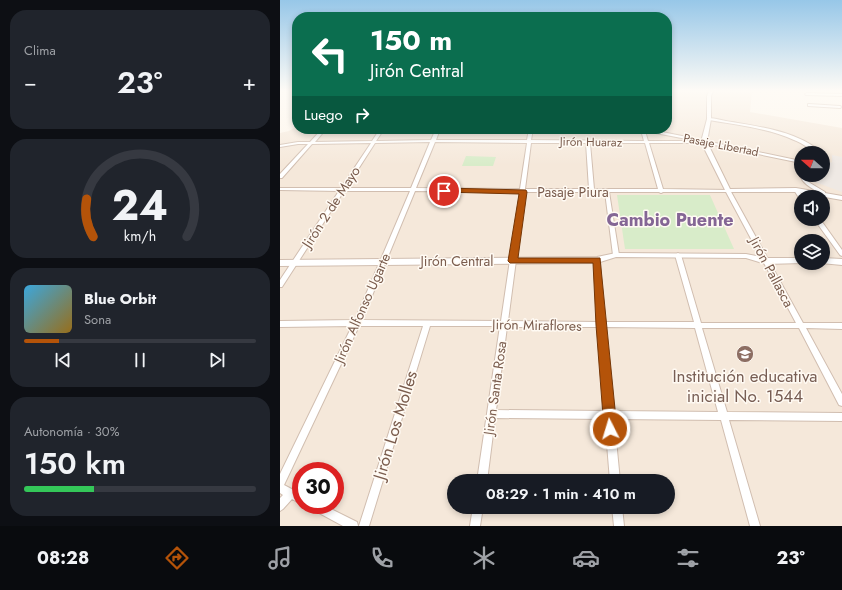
<!DOCTYPE html>
<html lang="es">
<head>
<meta charset="utf-8">
<style>
	:root { --surface:#171b24; --page:#20242c; --text:#f1f3f6; --muted:#9ea1a6; --line:#363941; --accent:#b45309 }
	body { margin:0; font-family:Jost,sans-serif; background:var(--page); color:var(--text); height:100vh; display:flex; flex-direction:column; font-size:15px; white-space:nowrap }
	* { box-sizing:border-box; margin:0 }
	p { font-size:13px; color:var(--muted) }
	.icon { flex:none; width:22px; height:22px; fill:none; stroke:currentColor; stroke-width:2; stroke-linecap:round; stroke-linejoin:round }
	.map { position:relative; flex:1; overflow:hidden }
	.panel { display:flex; flex-direction:column; gap:10px; padding:10px; background:#0d0f14; width:280px }
	.panel>* { flex:none }
	.banner { position:absolute; left:12px; top:12px; width:380px; height:122px; border-radius:16px; box-shadow:0 2px 6px #0003; background:#0b6e4f; color:#fff; overflow:hidden }
	.needle { width:26px; rotate:291deg }
	.tools { position:absolute; left:514px; top:146px; display:grid; gap:8px }
	.tools a { display:grid; place-items:center; width:36px; height:36px; border-radius:50%; background:var(--surface); box-shadow:0 2px 6px #0003; font-size:20px }
	.speed { position:absolute; left:12px; top:462px; display:flex; gap:8px; font-size:20px; font-weight:700; text-align:center }
	.speed>* { display:grid; place-content:center; width:52px; height:52px; border-radius:50%; background:var(--surface); box-shadow:0 2px 6px #0003; line-height:1 }
	.speed .limit { border:6px solid #d22; background:#fff; color:#111 }
	.pin { position:absolute; display:grid; place-items:center; width:34px; height:34px; color:#fff; margin:-17px; border:2px solid #fff; border-radius:50%; box-shadow:0 1px 4px #0007 }
	.me { position:absolute; width:44px; margin:-22px; rotate:355deg; stroke-linejoin:round; filter:drop-shadow(0 0 3px #0008) }
	.turn { display:flex; align-items:center; gap:14px; height:84px; padding:0 12px; font-size:18px }
	.turn .icon { width:52px; height:52px; stroke-width:2.5 }
	.turn b { display:block; font-size:28px; line-height:34px }
	.then { display:flex; align-items:center; height:38px; padding:0 12px; background:#0003; gap:8px; font-size:15px }
	.big { font-size:30px; font-weight:600; line-height:1.1 }
	.panel .widget { flex:1; display:flex; flex-direction:column; justify-content:center; gap:6px; min-width:0; padding:0 14px; border-radius:16px; background:var(--page) }
	.panel .dial { align-items:center; gap:0 }
	.dial svg { height:104px; overflow:visible; fill:none; stroke:var(--line); stroke-width:7; stroke-linecap:round; text-anchor:middle }
	.dial text { fill:var(--text); stroke:none }
	.song { display:flex; align-items:center; gap:12px }
	.cover { width:48px; height:48px; border-radius:6px; background:linear-gradient(135deg,hsl(200 70% 55%),hsl(40 70% 35%)) }
	.played { height:4px; border-radius:2px; background:linear-gradient(90deg,var(--accent) 15%,var(--line) 15%) }
	.keys { display:flex; justify-content:space-around; direction:ltr }
	.heat { display:flex; justify-content:space-between; align-items:center; font-size:22px; direction:ltr }
	.charge { height:6px; border-radius:3px; background:linear-gradient(90deg,#34c759 30%,var(--line) 0) }
	.trip { position:absolute; left:167px; top:474px; width:228px; height:40px; border-radius:20px; background:var(--surface); box-shadow:0 2px 6px #0003; font-weight:600; line-height:40px; text-align:center }
	.tab-bar { display:flex; height:64px; justify-content:space-around; align-items:center; background:#090b0e; color:var(--muted) }
	.tab-bar .icon { width:28px; height:28px }
	.tab-bar .current { color:var(--accent) }
	.tab-bar b { font-size:18px; color:var(--text) }
	main { display:flex; flex:1; min-height:0 }
	.map>svg:first-child { display:block }
	.residential { fill:#f5e8da; fill-rule:evenodd }
	.industrial { fill:#efe9e4 }
	.green { fill:#d8ecc9 }
	.lines { fill:none; stroke-linecap:round; stroke-linejoin:round }
	.minor-casing { stroke:#d1beb0; stroke-width:2 }
	.tertiary-casing { stroke:#d1beb0; stroke-width:2 }
	.minor { fill:#fff; fill-rule:evenodd }
	.tertiary { fill:#fff; fill-rule:evenodd }
	.route { fill:#b45309; stroke:#753606 }
	.labels { text-anchor:middle; stroke-width:3; stroke-linejoin:round; paint-order:stroke }
	.far-street-label { font-size:12px; fill:#7a5c4d; stroke:#fffaf3 }
	.street-label { font-size:14px; fill:#7a5c4d; stroke:#fffaf3 }
	.near-education-label { font-size:17px; fill:#785e54; stroke:#fffaf3 }
	.near-street-label { font-size:17px; fill:#7a5c4d; stroke:#fffaf3 }
	.district-label { font-size:18px; font-weight:bold; fill:#846695; stroke:#fffaf3 }
</style>
</head>
<body>
<main>
<section class="panel">
<div class="widget"><p>Clima</p>
<div class="heat"><a>−</a><b class="big">23°</b><a>+</a></div>
</div>
<div class="widget dial"><svg viewBox="0 0 100 80">
<path d="M14 69A42 42 0 1 1 86 69"/>
<path d="M14 69A42 42 0 0 1 9 40" stroke="#b45309"/>
<text x="50" y="56" font-size="32" font-weight="700">24</text>
<text x="50" y="72" font-size="11">km/h</text>
</svg></div>
<div class="widget">
<div class="song"><i class="cover"></i><div><b>Blue Orbit</b><p>Sona</p></div></div>
<div class="played"></div>
<div class="keys"><svg class="icon" aria-label="previous" viewBox="0 0 24 24"><path d="M18 5L8 12l10 7zM5 5v14"/></svg><svg class="icon" aria-label="pause" viewBox="0 0 24 24"><path d="M8 5v14M16 5v14"/></svg><svg class="icon" aria-label="next" viewBox="0 0 24 24"><path d="M6 5l10 7-10 7zM19 5v14"/></svg></div>
</div>
<div class="widget"><p>Autonomía · 30%</p><b class="big">150 km</b><div class="charge"></div></div>
</section>
<div class="map">
<svg width="562" height="526" viewBox="0 0 562 526">
	<rect width="100%" height="100%" fill="#fdf6ec"/>
	<path class="residential" d="M387 91H472L470 112 562 128V526H0V133L9 131 17 126V129H387ZM521 153H543V175H521ZM521 197H543V219H521ZM521 241H543V263H521ZM21 471H55V505H21ZM174 481H388V507H174Z"/>
	<path class="industrial" d="M552 155 562 157V192L527 179 529 175H543V165L552 162Z"/>
	<path class="green" d="M186 156 216 157 213 166H182Z
		M337 195H430L454 249H345Z"/>
	<g class="lines">
		<defs>
			<path id="minor" d="M527 93 562 94V96L526 95 525 94Z
				M529 104 560 106 562 107 560 108 528 106V104Z
				M428 118C436 118 444 121 452 122 482 127 519 132 542 153 534 153 523 143 514 140 488 128 457 125 429 120L427 119Z
				M42 129H46L35 142 92 141 100 129H104L96 141 151 140 156 129H160L156 140H247L249 129H253L251 140 364 141 361 130 359 129H367L412 138 414 139 412 140 365 131 368 141H419L421 140 521 161V163L425 143H369L383 189 450 190 523 323H562V329L526 328 562 394V406L559 405 519 328H422L447 412 562 413V421L449 420 480 526H470L441 420 334 419 340 481H330L325 419 215 418 207 481H197L220 326H150L89 526H79L143 326H79L4 485 21 494V504L12 499 3 509 0 511V498L3 495 0 493V474L72 326 0 327V321L75 320 130 191H64L2 287H0V280L59 191 0 190V188H61L91 143 32 144 2 178H0V174L28 144H18L0 147V145L18 142H30ZM150 142 131 188H66L95 143ZM155 142 247 143 240 189 136 188ZM251 143H306L309 189H245ZM310 143H365L378 189H314ZM135 191 240 192 221 321 82 320ZM245 192H310L312 193 314 192H325L333 255 336 257 339 255 329 192H379L381 193 383 192H446L516 323H421L401 255 398 253 395 255 414 322H324L320 260 317 258 314 260 317 322 228 321ZM227 327H318L325 411 216 410ZM325 327 415 328 438 412 333 411Z
				M543 155 545 156V159L543 160Z
				M519 169H521V175H524L527 180 530 183 545 192V194H541C532 188 518 182 519 169Z
				M514 189H518L523 197H521V198H519L514 190Z
				M534 219H540L562 250V256L560 255Z
				M28 505H43L77 522 78 526H63L30 508Z
				M193 507H203L200 526H190Z
				M332 507H342L344 526H334Z"/>
			<path id="tertiary" d="M429 91H433L431 96V119L427 142 450 189 516 188 562 196V200L516 192H446L421 142 427 119V96Z
				M336 253 466 254 486 258H521V263H523L486 264 466 258 336 257 317 263 0 266V260L317 257Z
				M543 258 562 259V265L541 263H543Z"/>
		</defs>
		<use href="#minor" class="minor-casing"/>
		<use href="#tertiary" class="tertiary-casing"/>
		<use href="#minor" class="minor"/>
		<use href="#tertiary" class="tertiary"/>
	</g>
	<linearGradient id="sky" x2="0" y2="1"><stop stop-color="#97c7e8"/><stop offset="0.55" stop-color="#fefbf6"/><stop offset="1" stop-color="#fefbf6" stop-opacity="0"/></linearGradient>
	<rect width="562" height="165" fill="url(#sky)"/>
	<path class="route" d="M164 188 246 190 247 192 238 258H320L337 429 335 433 330 435 326 433 324 429 316 325 313 263H230L228 261 239 194 162 192 161 191Z"/>
	<defs>
		<symbol id="school-disc" viewBox="-11 -11 22 22"><circle r="9.5" fill="#8d6e63" stroke="#fffaf3"/><path d="M0-5L7-2L0 1L-7-2ZM-4 1L0 2.5L4 1V4Q0 6-4 4Z" fill="#fff"/></symbol>
	</defs>
	<g fill-rule="evenodd">
		<use href="#school-disc" x="455" y="344" width="20" height="20"/>
	</g>
	<g class="labels">
		<g class="far-street-label">
			<text transform="translate(311 142) rotate(1)" y="4">Jirón Huaraz</text>
			<text transform="translate(441 145) rotate(11)" y="4">Pasaje Libertad</text>
		</g>
		<g class="street-label">
			<text x="293" y="197">Pasaje Piura</text>
			<text transform="translate(51 207) rotate(-57)" y="5">Jirón 2 de Mayo</text>
			<text x="177" y="266">Jirón Central</text>
			<text transform="translate(492 272) rotate(62)" y="5">Jirón Pallasca</text>
			<text transform="translate(82 308) rotate(-66)" y="5">Jirón Alfonso Ugarte</text>
			<text transform="translate(257 325) rotate(1)" y="5">Jirón Miraflores</text>
			<text transform="translate(215 388) rotate(-82)" y="5">Jirón Santa Rosa</text>
		</g>
		<g class="near-education-label">
			<text x="465" y="382">Institución educativa<tspan x="465" dy="20">inicial No. 1544</tspan></text>
		</g>
		<g class="near-street-label">
			<text transform="translate(115 425) rotate(-73)" y="6">Jirón Los Molles</text>
		</g>
		<g class="district-label">
			<text x="390" y="226">Cambio Puente</text>
		</g>
	</g>
</svg>
<div class="tools">
<a><svg class="needle" viewBox="-14 -14 28 28"><path d="M0-13l5 13h-10z" fill="#e53935"/><path d="M0 13l5-13h-10z" fill="#9ea1a6"/></svg></a>
<a><svg class="icon" aria-label="sound" viewBox="0 0 24 24"><path d="M4 9h4l5-4v14l-5-4H4zM17 9q2 3 0 6"/></svg></a>
<a><svg class="icon" aria-label="layers" viewBox="0 0 24 24"><path d="M12 4l9 5-9 5-9-5zM3 14l9 5 9-5"/></svg></a>
</div>
<div class="speed"><div class="limit">30</div></div>
<div class="pin" style="left:164px;top:191px;background:#d93025"><svg class="icon" aria-label="arrive" viewBox="0 0 24 24"><path d="M6 21V4h12l-3 4 3 4H6"/></svg></div>
<svg class="me" style="left:330px;top:429px" viewBox="-20 -20 40 40"><circle r="17" fill="#b45309" stroke="#fff" stroke-width="3"/><path d="M0-11L8 9 0 5-8 9z" fill="#fff"/></svg>
<div class="trip">08:29 · 1 min · 410 m</div>
<div class="banner">
<div class="turn"><svg class="icon" aria-label="left" viewBox="0 0 24 24"><path d="M17 20v-9H6M10 6l-5 5 5 5"/></svg><div><b>150 m</b>Jirón Central</div></div>
<div class="then">Luego<svg class="icon" aria-label="right" viewBox="0 0 24 24"><path d="M7 20v-9h11M14 6l5 5-5 5"/></svg></div>
</div>
</div>
</main>
<nav class="tab-bar">
<b>08:28</b>
<svg class="icon current" aria-label="directions" viewBox="0 0 24 24"><path d="M12 3l9 9-9 9-9-9zM9 14v-3h6M13 9l2 2-2 2"/></svg>
<svg class="icon" aria-label="music" viewBox="0 0 24 24"><path d="M9 18V5l10-2v13"/><circle cx="6" cy="18" r="3"/><circle cx="16" cy="16" r="3"/></svg>
<svg class="icon" aria-label="phone" viewBox="0 0 24 24"><path d="M5 4h4l2 5-3 2q2 4 5 5l2-3 5 2v4C11 20 4 13 5 4z"/></svg>
<svg class="icon" aria-label="climate" viewBox="0 0 24 24"><path d="M12 3v18M4 7l16 10M4 17L20 7"/></svg>
<svg class="icon" aria-label="car" viewBox="0 0 24 24"><path d="M5 17H2v-5l4-1 3-4h7l3 4 3 1v5h-3M9 17h6M6 11h13"/><circle cx="7" cy="17" r="2"/><circle cx="17" cy="17" r="2"/></svg>
<svg class="icon" aria-label="filters" viewBox="0 0 24 24"><path d="M4 7h16M4 17h16"/><circle cx="9" cy="7" r="2"/><circle cx="15" cy="17" r="2"/></svg>
<b>23°</b>
</nav>
</body>
</html>
